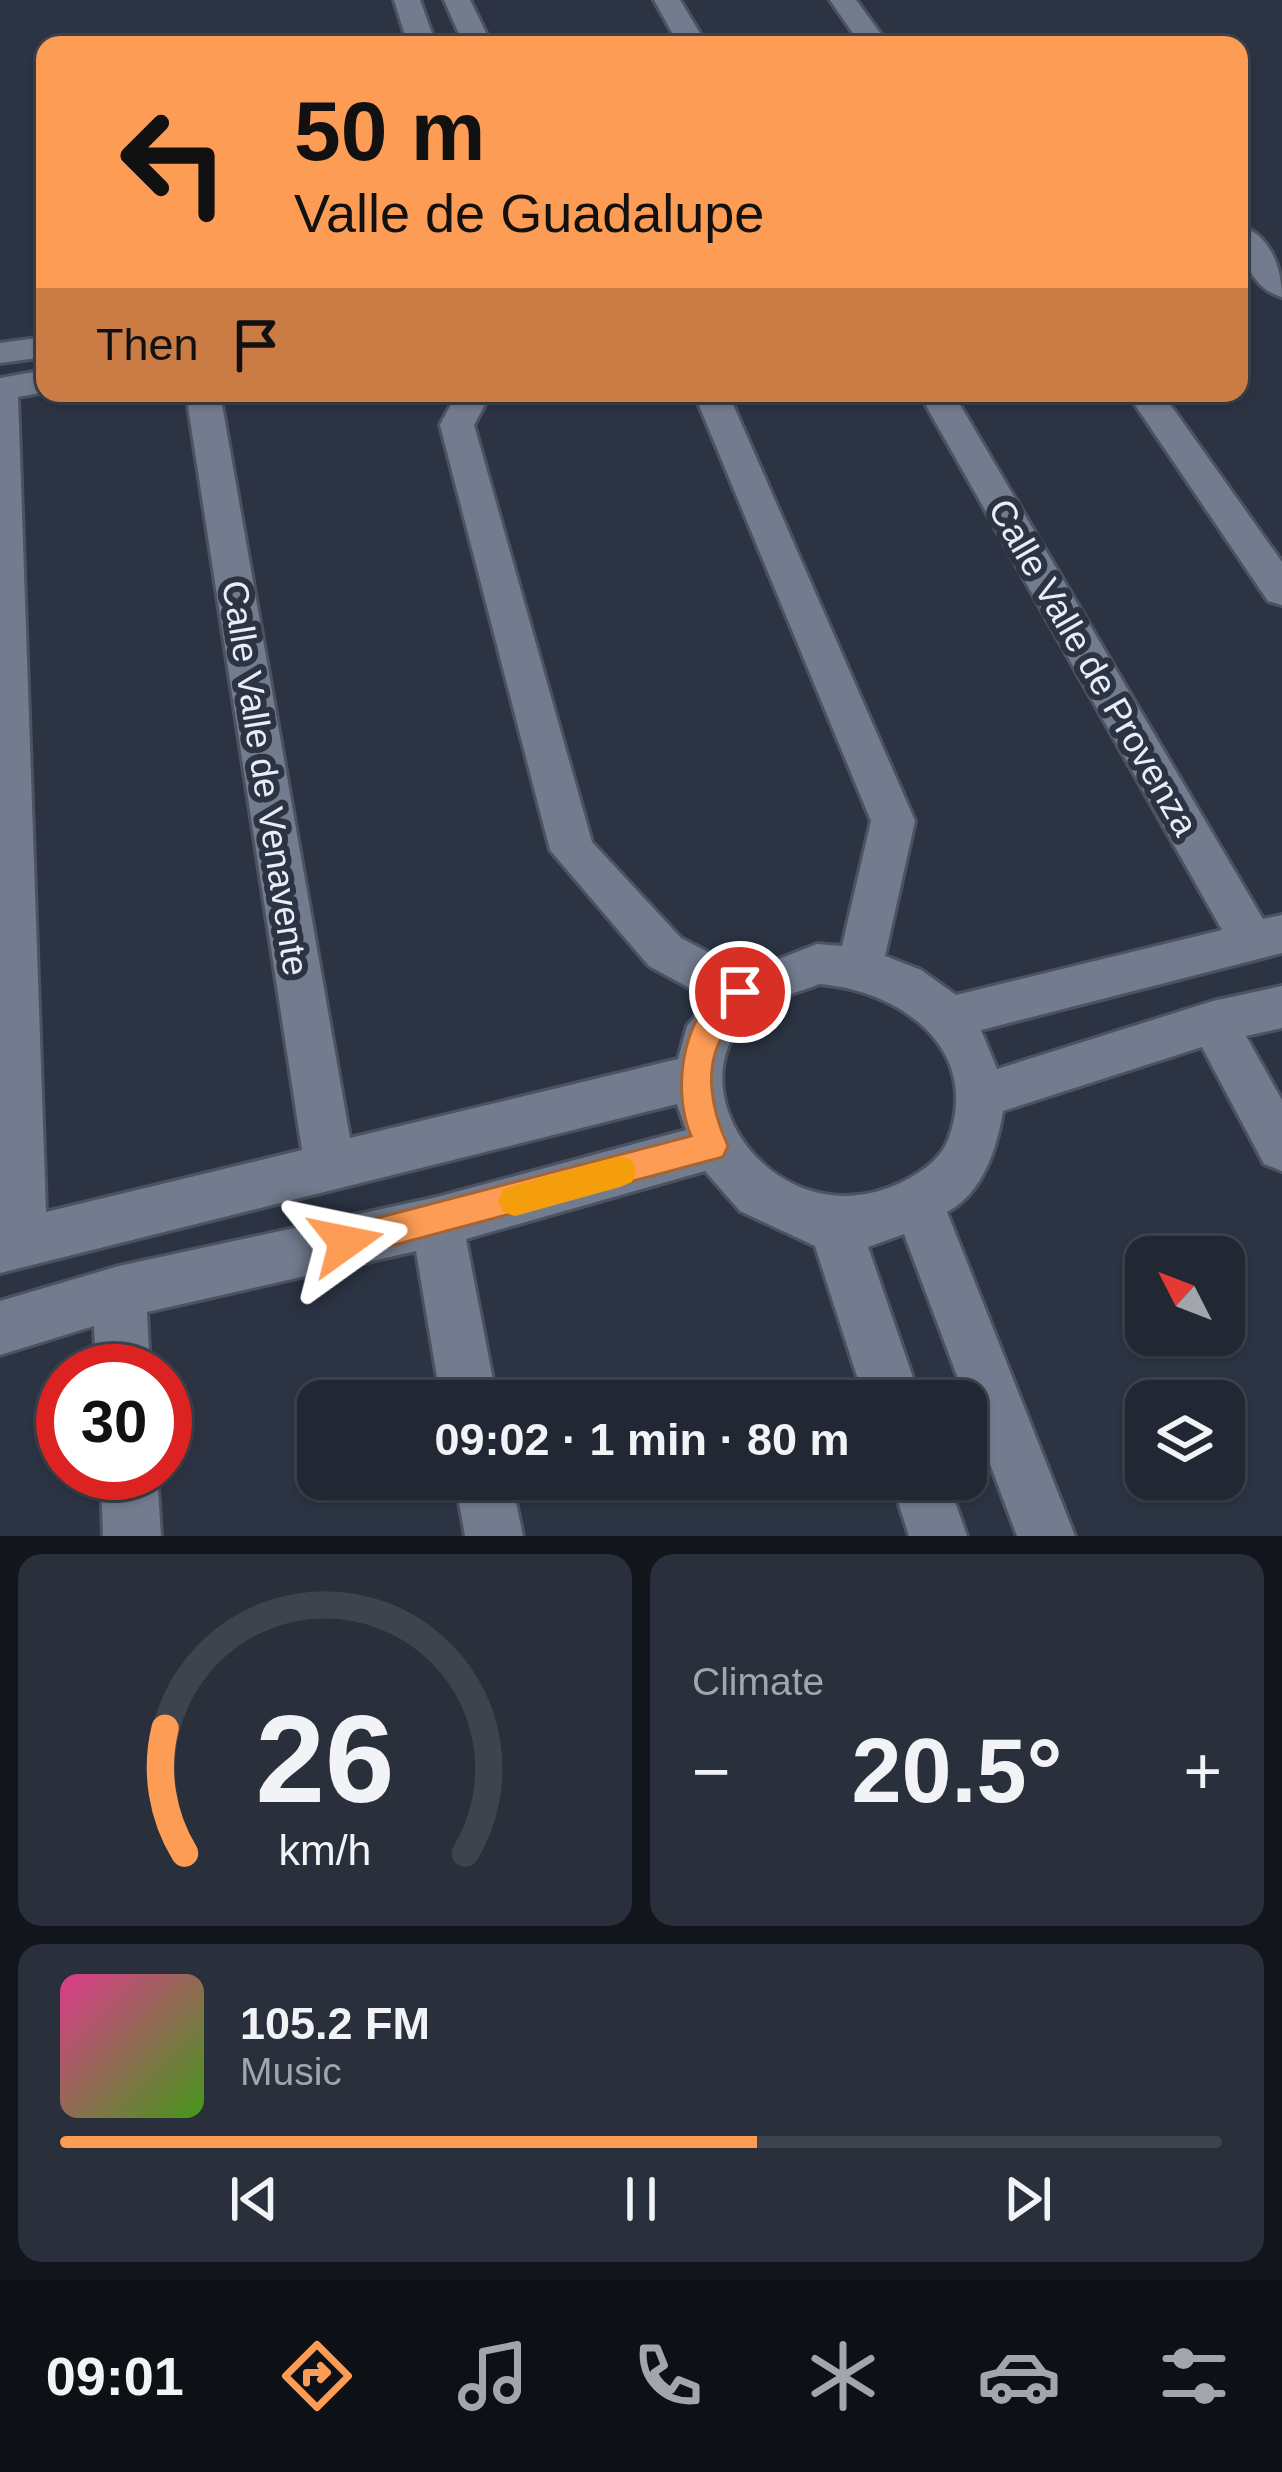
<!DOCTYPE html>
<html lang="en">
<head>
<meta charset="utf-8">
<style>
	:root { --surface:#212733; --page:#292f3b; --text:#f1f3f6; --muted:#a2a5ac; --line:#3e444e; --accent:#fd9c55 }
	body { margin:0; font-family:Helvetica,sans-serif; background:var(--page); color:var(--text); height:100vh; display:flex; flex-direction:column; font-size:45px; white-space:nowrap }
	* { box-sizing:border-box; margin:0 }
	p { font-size:39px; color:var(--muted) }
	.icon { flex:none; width:66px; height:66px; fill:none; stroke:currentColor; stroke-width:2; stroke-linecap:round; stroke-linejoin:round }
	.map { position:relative; height:1536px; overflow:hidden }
	.side { display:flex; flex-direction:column; gap:18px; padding:18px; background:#12151c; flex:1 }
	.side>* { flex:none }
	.hud { position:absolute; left:36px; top:36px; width:1212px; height:366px; border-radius:24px; box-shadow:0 3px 9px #0004,0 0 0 3px var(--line); background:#fd9c55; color:#111; overflow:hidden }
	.needle { width:78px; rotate:312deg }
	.fabs { position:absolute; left:1125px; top:1236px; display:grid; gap:24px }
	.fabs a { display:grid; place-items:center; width:120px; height:120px; border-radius:24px; background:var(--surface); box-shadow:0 3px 9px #0004,0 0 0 3px var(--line); font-size:60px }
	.speed { position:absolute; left:36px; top:1344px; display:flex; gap:24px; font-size:60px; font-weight:700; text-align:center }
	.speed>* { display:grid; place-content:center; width:156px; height:156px; border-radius:50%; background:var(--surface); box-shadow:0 3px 9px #0004,0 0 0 3px var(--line); line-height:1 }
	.speed .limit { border:18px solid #d22; background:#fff; color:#111 }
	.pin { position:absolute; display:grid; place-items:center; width:102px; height:102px; color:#fff; margin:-51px; border:6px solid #fff; border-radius:50%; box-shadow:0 3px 12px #0007 }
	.me { position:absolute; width:132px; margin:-66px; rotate:78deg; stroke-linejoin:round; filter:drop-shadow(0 0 9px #0008) }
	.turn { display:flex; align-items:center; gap:42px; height:252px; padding:0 60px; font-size:54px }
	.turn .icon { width:156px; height:156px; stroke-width:2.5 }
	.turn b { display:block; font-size:84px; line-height:102px }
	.then { display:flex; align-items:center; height:114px; padding:0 60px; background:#0003; gap:24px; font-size:45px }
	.big { font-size:90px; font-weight:700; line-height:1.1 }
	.side .card { flex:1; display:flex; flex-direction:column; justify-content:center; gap:18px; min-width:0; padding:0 42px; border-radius:24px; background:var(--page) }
	.side .dial { align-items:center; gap:0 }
	.dial svg { height:312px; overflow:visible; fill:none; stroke:var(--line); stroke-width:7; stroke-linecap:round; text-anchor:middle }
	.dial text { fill:var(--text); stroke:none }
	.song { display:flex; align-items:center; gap:36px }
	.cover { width:144px; height:144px; border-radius:18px; background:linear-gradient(135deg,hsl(330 70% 55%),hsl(100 70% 35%)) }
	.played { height:12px; border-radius:6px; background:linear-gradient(90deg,var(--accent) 60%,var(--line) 60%) }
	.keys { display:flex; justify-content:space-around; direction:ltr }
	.heat { display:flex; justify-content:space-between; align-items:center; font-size:66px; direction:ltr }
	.side .tiles { flex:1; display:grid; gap:18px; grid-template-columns:1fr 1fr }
	.card:last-child { grid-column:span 2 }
	.trip { position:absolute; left:297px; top:1380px; width:690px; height:120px; border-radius:24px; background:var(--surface); box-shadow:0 3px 9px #0004,0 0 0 3px var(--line); font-weight:700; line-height:120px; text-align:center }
	.tabs { display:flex; height:192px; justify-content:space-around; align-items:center; background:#0d1014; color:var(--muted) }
	.tabs .icon { width:84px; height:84px }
	.tabs .active { color:var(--accent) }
	.tabs b { font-size:54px; color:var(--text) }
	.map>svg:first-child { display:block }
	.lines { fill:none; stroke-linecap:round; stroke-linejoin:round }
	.minor-casing { stroke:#4c5260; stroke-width:6 }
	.minor { fill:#737c8f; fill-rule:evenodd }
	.route { fill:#fd9c55; stroke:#a46537; stroke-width:3 }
	.slow { fill:#f59e0b }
	.labels { text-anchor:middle; stroke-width:12; stroke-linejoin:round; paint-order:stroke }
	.street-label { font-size:36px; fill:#e8edf8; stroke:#2c3444 }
</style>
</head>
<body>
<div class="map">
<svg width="1282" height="1536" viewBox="0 0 1282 1536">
	<rect width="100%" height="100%" fill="#2c3444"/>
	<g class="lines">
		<defs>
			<path id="minor" d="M394 0H420L436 45H408Z
				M444 0H470L492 45H464Z
				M654 0H680L707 45H679Z
				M830 0H856L889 45H861Z
				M1239 226C1270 233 1282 269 1282 297 1251 289 1239 253 1239 226Z
				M45 337V357L0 363V343Z
				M45 370V392L18 397 46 1212 302 1150 186 393H220L350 1138 678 1059 687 1026 710 999 649 966 550 850 440 425 457 393H491L474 425 592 842 681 938 746 972 817 944 842 946 871 821 694 393H728L915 821 885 956 921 970 956 995 1222 930 919 393H953L1263 919 1282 915V953L981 1030 997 1069 1213 1001 1282 986V1028L1246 1036 1282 1100V1171L1264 1164 1202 1047 1003 1111C997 1148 983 1193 947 1212L1075 1536H1017L904 1234 868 1247 921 1401H865L815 1246 740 1211 705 1171 466 1239 497 1401H441L416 1251 147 1312 150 1371H96L94 1326 0 1355V1301L119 1266 437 1197 686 1130 677 1104 0 1273V378ZM819 984C899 990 983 1048 948 1140 940 1160 920 1173 902 1182 774 1245 662 1078 759 1009 775 997 801 992 819 984Z
				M1127 393H1162L1282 562V605L1268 601Z
				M101 1473H157L161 1536H103Z
				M455 1479H511L523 1536H465Z
				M891 1479H947L967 1536H909Z"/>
		</defs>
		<use href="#minor" class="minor-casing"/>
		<use href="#minor" class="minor"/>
	</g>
	<path class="route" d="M740 979 755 992C747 1008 734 1018 725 1032 702 1067 712 1111 728 1146L723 1157 346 1258 335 1254 330 1242 335 1230 346 1226 691 1136C670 1088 683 1000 740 979Z"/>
	<path class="slow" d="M620 1156 632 1160 636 1171 632 1182 620 1187 515 1216 503 1212 498 1201 503 1189 515 1185Z"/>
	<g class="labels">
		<g class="street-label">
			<text transform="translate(1094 667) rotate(60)" y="13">Calle Valle de Provenza</text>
			<text transform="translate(266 778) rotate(81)" y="13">Calle Valle de Venavente</text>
		</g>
	</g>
</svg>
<div class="fabs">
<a><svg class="needle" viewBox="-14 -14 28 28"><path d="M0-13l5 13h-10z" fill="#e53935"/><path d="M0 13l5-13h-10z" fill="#a2a5ac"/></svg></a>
<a><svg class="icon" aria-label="layers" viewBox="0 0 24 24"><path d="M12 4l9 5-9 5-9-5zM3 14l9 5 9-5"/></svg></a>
</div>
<div class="speed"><div class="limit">30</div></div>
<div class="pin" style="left:740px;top:992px;background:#d93025"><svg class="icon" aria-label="arrive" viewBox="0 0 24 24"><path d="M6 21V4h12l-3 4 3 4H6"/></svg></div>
<svg class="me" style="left:346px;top:1242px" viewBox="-20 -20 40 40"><path d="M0-17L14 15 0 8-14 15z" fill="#fd9c55" stroke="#fff" stroke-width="4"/></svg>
<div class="trip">09:02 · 1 min · 80 m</div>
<div class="hud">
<div class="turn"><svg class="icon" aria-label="left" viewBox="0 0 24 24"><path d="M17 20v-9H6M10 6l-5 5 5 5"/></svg><div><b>50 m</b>Valle de Guadalupe</div></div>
<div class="then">Then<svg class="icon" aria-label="arrive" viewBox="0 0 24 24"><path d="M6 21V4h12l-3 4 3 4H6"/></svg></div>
</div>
</div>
<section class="side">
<div class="tiles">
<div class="card dial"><svg viewBox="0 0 100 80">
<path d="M14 69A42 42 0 1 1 86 69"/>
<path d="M14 69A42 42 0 0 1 9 37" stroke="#fd9c55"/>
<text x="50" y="56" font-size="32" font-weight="700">26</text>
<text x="50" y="72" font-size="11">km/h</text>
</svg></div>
<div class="card"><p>Climate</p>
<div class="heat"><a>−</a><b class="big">20.5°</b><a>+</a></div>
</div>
<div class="card">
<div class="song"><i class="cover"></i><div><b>105.2 FM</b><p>Music</p></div></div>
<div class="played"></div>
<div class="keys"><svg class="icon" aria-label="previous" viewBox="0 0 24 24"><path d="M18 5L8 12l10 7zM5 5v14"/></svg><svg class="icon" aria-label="pause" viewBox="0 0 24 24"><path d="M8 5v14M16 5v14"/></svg><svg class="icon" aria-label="next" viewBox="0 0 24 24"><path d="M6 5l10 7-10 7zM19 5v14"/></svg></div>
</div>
</div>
</section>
<nav class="tabs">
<b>09:01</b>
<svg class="icon active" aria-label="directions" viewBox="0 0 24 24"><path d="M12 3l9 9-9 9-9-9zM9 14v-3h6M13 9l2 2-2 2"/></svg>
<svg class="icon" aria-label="music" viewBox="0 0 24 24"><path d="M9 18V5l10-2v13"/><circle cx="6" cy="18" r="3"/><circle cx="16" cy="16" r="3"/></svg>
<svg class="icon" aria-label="phone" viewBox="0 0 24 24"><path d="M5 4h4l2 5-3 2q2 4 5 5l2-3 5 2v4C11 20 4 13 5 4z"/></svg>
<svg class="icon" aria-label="climate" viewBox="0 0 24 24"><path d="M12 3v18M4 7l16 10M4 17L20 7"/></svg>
<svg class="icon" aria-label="car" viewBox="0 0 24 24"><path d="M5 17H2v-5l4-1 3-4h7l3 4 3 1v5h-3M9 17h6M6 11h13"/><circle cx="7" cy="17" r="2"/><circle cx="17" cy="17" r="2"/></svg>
<svg class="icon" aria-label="filters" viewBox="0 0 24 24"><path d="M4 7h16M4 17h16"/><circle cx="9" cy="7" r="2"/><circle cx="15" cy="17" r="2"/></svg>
</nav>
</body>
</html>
